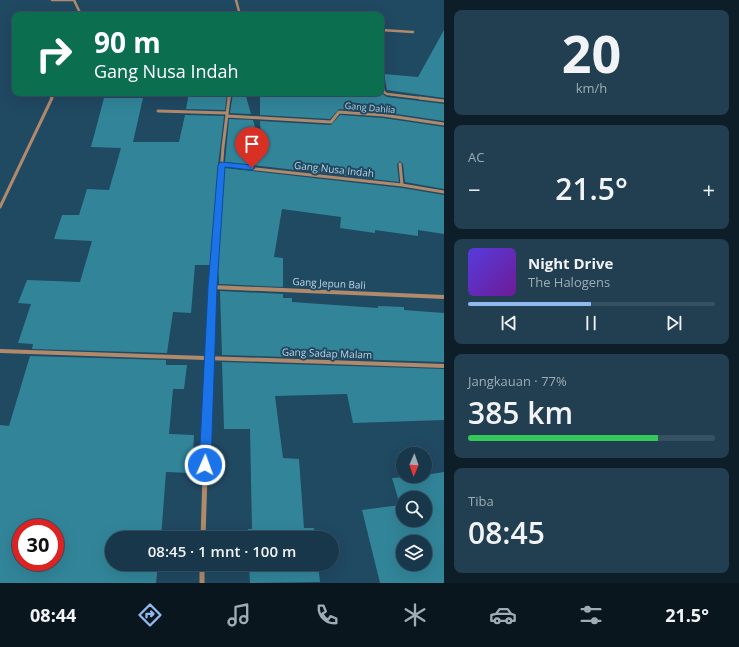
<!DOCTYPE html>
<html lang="id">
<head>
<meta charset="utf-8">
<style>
	:root { --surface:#18374a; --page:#213f51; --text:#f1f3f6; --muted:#9facb5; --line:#365162; --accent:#90b9f0 }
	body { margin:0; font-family:"Open Sans",sans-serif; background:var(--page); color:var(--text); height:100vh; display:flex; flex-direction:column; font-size:15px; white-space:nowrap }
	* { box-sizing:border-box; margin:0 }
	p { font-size:13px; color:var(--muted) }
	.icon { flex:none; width:22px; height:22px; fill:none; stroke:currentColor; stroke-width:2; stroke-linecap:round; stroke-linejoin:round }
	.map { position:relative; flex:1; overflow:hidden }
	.panel { display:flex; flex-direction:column; gap:10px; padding:10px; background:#0d1e29; width:295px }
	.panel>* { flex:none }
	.hud { position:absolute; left:12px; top:12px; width:372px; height:84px; border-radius:8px; box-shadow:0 4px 16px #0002,0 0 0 1px var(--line); background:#0b6e4f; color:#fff; overflow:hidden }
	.needle { width:26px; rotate:182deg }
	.buttons { position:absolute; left:396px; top:447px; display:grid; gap:8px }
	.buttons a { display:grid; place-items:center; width:36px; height:36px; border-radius:50%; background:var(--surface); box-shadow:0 4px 16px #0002,0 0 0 1px var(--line); font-size:20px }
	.speed { position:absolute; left:12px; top:519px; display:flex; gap:8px; font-size:20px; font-weight:700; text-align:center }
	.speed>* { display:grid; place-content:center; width:52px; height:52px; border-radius:50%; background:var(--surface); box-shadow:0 4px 16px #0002,0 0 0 1px var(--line); line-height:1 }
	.speed .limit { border:6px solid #d22; background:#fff; color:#111 }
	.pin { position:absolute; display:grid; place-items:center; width:34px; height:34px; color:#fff; margin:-41px -17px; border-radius:50% 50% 50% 0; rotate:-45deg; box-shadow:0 0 4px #0007 }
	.pin .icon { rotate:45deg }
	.me { position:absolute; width:44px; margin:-22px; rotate:2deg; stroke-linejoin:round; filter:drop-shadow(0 0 3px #0008) }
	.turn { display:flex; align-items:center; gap:14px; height:84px; padding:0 16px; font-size:18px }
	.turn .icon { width:52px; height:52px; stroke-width:2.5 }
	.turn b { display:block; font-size:28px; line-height:34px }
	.big { font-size:30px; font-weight:600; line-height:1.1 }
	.panel .widget { flex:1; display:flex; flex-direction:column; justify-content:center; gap:6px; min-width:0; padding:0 14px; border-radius:8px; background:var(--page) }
	.panel .dial { align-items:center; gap:0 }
	.dial b { font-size:52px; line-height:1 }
	.song { display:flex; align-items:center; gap:12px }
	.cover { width:48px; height:48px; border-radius:6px; background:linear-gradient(135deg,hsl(250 70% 55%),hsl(280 70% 35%)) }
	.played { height:4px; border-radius:2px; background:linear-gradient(90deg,var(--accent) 50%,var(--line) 50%) }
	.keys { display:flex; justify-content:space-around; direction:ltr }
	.heat { display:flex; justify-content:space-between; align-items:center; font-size:22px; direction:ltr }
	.charge { height:6px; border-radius:3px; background:linear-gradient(90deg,#34c759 77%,var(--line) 0) }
	.trip { position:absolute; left:105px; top:531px; width:234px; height:40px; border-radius:20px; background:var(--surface); box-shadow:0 4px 16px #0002,0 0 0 1px var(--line); font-weight:600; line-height:40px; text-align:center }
	.dock { display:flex; height:64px; justify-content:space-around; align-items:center; background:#0a161e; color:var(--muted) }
	.dock .icon { width:28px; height:28px }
	.dock .current { color:var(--accent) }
	.dock b { font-size:18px; color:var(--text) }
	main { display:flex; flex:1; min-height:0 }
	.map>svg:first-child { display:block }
	.building { fill:#328599; fill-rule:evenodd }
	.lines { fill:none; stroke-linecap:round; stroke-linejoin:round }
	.minor-far3 { stroke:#b1896b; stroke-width:2.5 }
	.minor-far2 { stroke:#b1896b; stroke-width:3 }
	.minor-far1 { stroke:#b1896b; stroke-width:4 }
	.minor { stroke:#b1896b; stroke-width:5 }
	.route { fill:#1a73e8; stroke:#114b97 }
	.labels { text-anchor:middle; stroke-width:4; stroke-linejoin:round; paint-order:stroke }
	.far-street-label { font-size:9px; fill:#bfd5e4; stroke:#204962 }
	.street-label { font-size:10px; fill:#bfd5e4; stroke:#204962 }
</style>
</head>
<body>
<main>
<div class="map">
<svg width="444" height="583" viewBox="0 0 444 583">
	<rect width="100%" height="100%" fill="#204962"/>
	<path class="building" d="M444 30V98L387 90 384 74 418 77Z
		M189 93H227L225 110 186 109Z
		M233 93H245L251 114 230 113Z
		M260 93H381L387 97 444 104V121L383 112 339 109 330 119 260 115Z
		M104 98H143L133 142H179L185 115 224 116 218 165 211 265H195L191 313 173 312 167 353 32 349 33 344 18 343 31 304 18 303 27 280 80 282 92 241 54 239 62 215H79L87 189 109 190 121 148 91 147Z
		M340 115 383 118 444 127V189L405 182 403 164 400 161 397 164 399 182 225 162 229 119 253 120 259 141H261L260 121 331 125Z
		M224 168 402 188 444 195V234L418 230V236L375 230V233L340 228 341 217 282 209 274 257 283 258V287L219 284 218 266Z
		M220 291 283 294V298H292V302L378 308V306L404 307V310L444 313V362L222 355Z
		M30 356 166 360V365H187L184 389H173L169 434 194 435 192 473 166 472 161 538H112V564H158L156 583H0V425L9 426ZM21 528H55V562H21Z
		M222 362 444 369V420L353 423 347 394 275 396 283 458 299 459 304 528H314L315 538H248V529H252L250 429H224Z
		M444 472V583H380L362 510 400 505 392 478 425 476V475ZM403 498H425V520H403ZM403 542H425V564H403Z
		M249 564H318L320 582 250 583Z"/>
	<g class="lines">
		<path class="minor-far3" d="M52 0H74L81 15
			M236 0 240 15
			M381 30 413 32
			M381 74 384 92 387 94 428 99
			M51 99 54 93
			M229 99 230 93"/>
		<path class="minor-far2" d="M420 98 444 101
			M158 111 227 113
			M227 116 331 122 339 112 383 115 444 124
			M400 164 402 185
			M221 165 402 185 444 192
			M0 207 52 98
			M217 224 223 147 229 98"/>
		<path class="minor-far1" d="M212 287 444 297
			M0 351 444 366
			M208 382 217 223"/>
		<path class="minor" d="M203 538 208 381
			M202 564V583"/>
	</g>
	<path class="route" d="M221 162 252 165 255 168 252 170 225 167 217 287 211 465 209 469 205 471 201 469 199 465 208 287 218 165Z"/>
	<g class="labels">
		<g class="far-street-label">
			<text transform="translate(370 108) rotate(5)" y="3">Gang Dahlia</text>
		</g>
		<g class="street-label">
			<text transform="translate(334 169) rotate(6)" y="4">Gang Nusa Indah</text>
			<text transform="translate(329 283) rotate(3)" y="4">Gang Jepun Bali</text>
			<text transform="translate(327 353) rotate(2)" y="4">Gang Sadap Malam</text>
		</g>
	</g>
</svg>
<div class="buttons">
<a><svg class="needle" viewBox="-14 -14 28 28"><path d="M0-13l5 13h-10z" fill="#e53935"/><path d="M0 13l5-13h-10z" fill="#9facb5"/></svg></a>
<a><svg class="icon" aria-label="search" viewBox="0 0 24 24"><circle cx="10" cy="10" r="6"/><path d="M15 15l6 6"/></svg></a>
<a><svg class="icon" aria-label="layers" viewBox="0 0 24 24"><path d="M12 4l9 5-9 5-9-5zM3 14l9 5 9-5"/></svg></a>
</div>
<div class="speed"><div class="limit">30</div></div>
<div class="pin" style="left:252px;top:168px;background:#d93025"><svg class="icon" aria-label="arrive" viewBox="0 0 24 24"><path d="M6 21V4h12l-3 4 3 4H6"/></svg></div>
<svg class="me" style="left:205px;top:465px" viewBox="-20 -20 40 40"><circle r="17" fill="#1a73e8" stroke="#fff" stroke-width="3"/><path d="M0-11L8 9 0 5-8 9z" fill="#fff"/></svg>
<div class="trip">08:45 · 1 mnt · 100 m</div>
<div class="hud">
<div class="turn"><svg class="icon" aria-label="right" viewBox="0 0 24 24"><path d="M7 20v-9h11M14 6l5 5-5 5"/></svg><div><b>90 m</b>Gang Nusa Indah</div></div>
</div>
</div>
<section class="panel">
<div class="widget dial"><b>20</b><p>km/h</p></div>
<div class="widget"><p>AC</p>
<div class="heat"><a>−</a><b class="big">21.5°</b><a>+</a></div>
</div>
<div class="widget">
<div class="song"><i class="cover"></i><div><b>Night Drive</b><p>The Halogens</p></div></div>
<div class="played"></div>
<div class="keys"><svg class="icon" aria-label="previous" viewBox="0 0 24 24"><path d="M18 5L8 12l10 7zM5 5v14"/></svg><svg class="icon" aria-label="pause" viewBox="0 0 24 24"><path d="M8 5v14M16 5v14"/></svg><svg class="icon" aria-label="next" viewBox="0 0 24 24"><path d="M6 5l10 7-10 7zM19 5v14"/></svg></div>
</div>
<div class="widget"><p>Jangkauan · 77%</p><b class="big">385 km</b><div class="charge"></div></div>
<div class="widget"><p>Tiba</p><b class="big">08:45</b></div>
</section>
</main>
<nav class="dock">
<b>08:44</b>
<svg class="icon current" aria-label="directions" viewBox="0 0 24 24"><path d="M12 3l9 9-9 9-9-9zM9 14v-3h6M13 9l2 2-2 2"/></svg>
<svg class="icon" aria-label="music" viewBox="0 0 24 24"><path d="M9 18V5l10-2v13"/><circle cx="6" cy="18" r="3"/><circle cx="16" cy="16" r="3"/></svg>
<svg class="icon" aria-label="phone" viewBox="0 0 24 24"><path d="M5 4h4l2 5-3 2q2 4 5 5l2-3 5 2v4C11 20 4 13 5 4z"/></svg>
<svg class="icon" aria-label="climate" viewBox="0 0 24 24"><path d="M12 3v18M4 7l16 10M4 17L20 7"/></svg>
<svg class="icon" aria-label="car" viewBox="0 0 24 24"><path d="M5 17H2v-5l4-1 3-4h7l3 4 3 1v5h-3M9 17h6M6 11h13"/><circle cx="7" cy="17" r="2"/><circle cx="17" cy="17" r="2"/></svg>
<svg class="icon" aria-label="filters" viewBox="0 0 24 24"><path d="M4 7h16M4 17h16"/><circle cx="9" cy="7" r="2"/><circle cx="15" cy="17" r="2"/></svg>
<b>21.5°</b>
</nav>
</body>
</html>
